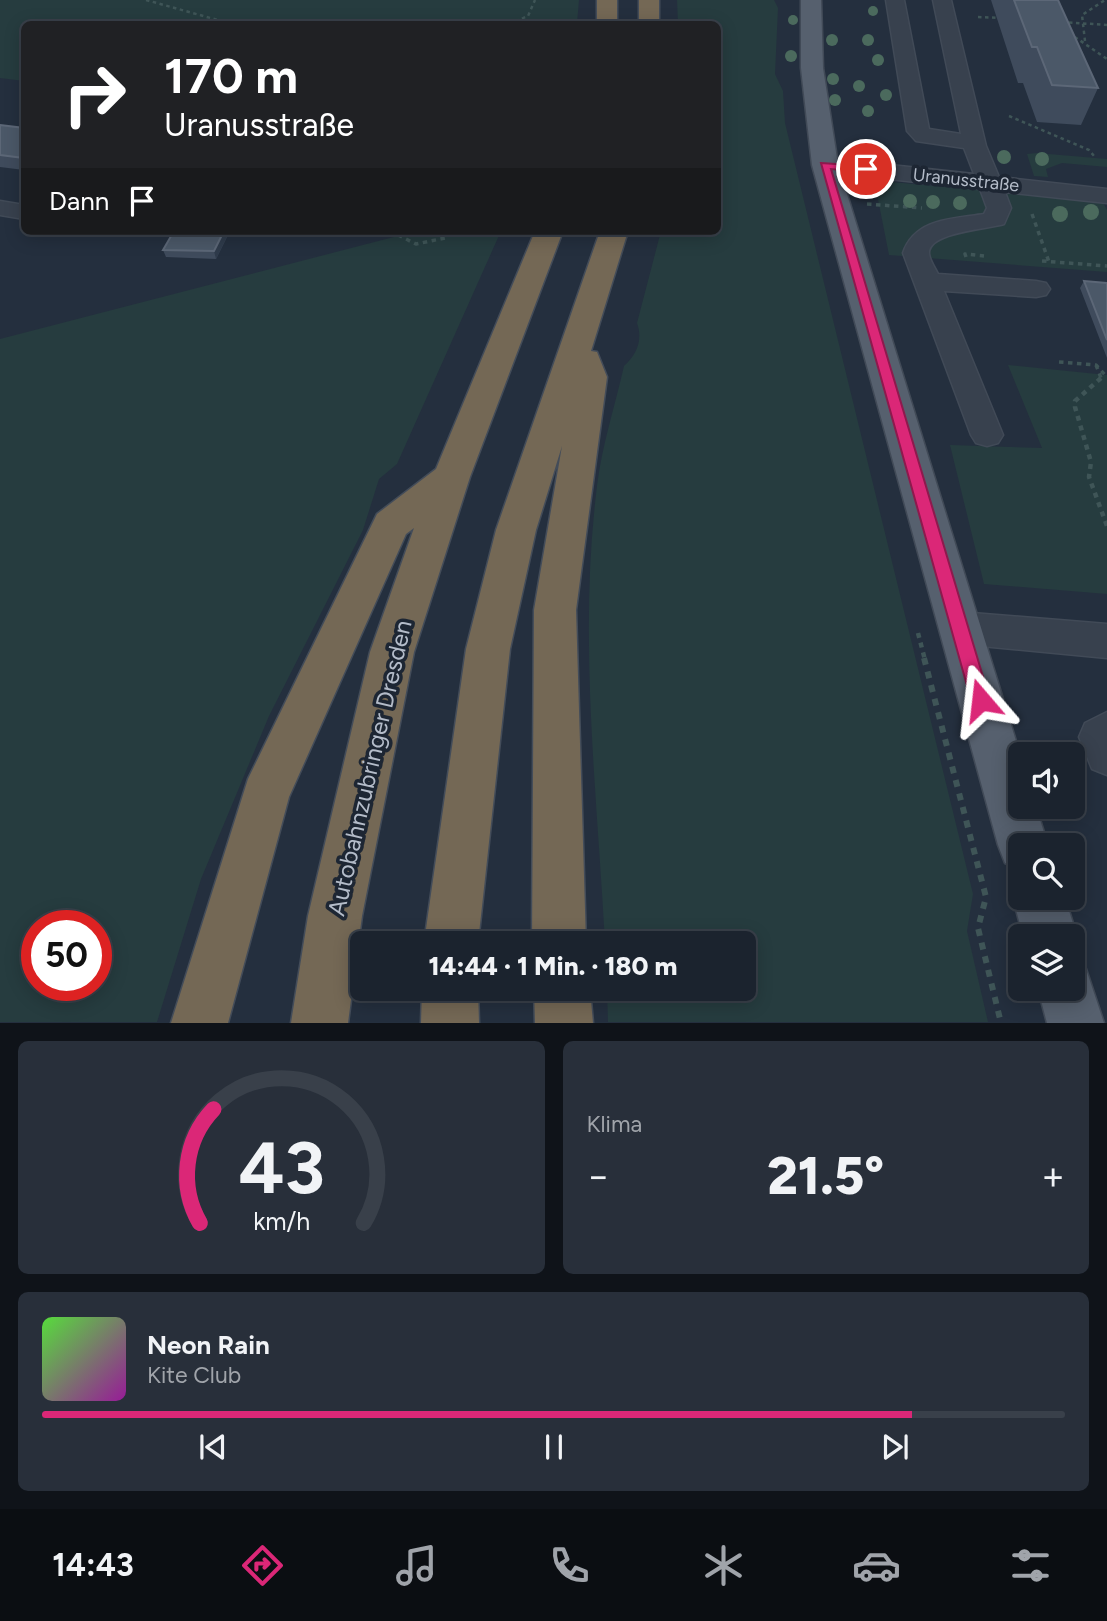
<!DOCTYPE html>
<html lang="de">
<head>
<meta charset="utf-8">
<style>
	:root { --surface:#1b232e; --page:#282f3a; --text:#f1f3f6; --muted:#a0a4aa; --line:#39404a; --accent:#db2777 }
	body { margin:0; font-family:Figtree,sans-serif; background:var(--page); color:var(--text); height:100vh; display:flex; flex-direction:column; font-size:26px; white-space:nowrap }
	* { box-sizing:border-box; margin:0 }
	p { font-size:23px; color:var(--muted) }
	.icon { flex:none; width:38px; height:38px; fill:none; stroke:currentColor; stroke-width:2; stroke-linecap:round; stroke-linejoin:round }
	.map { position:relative; height:1023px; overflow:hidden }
	.panel { display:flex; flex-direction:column; gap:18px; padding:18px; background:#0f1319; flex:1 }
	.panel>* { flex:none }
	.guide { position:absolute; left:21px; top:21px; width:700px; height:214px; border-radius:10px; box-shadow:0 4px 18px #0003,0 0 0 2px var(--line); background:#202124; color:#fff; overflow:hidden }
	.tools { position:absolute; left:1008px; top:742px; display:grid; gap:14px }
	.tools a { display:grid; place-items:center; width:77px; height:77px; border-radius:10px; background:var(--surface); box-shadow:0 4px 18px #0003,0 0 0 2px var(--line); font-size:35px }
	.speed { position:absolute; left:21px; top:910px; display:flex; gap:14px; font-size:35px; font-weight:700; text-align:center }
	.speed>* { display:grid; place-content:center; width:91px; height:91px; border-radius:50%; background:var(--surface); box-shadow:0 4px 18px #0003,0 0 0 2px var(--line); line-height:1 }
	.speed .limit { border:10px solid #d22; background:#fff; color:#111 }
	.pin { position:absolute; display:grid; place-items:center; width:60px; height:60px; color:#fff; margin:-30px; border:4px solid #fff; border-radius:50%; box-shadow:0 2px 7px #0007 }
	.me { position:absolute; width:77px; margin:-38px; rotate:343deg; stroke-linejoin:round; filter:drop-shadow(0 0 5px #0008) }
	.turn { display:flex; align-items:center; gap:24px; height:147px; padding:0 28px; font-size:32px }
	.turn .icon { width:91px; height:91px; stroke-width:2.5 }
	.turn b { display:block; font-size:49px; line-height:60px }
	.then { display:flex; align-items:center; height:66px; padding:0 28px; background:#0003; gap:14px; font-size:26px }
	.big { font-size:52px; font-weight:800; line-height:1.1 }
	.panel .tile { flex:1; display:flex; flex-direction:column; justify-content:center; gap:10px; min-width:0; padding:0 24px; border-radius:10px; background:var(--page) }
	.panel .dial { align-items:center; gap:0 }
	.dial svg { height:182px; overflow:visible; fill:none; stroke:var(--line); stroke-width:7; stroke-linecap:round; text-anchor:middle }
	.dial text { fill:var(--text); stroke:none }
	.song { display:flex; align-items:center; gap:21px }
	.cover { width:84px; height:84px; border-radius:10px; background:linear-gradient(135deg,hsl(110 70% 55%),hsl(300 70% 35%)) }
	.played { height:7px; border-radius:4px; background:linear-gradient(90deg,var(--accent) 85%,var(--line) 85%) }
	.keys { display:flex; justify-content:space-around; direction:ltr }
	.heat { display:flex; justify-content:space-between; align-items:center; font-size:38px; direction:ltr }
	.panel .tiles { flex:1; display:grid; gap:18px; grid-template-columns:1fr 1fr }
	.tile:last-child { grid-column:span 2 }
	.trip { position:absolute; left:350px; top:931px; width:406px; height:70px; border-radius:10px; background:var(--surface); box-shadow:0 4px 18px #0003,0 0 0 2px var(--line); font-weight:800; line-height:70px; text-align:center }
	.menu { display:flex; height:112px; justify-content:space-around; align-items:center; background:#0b0e12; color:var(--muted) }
	.menu .icon { width:49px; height:49px }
	.menu .on { color:var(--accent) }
	.menu b { font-size:32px; color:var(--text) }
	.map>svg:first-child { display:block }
	.green { fill:#263c3f; fill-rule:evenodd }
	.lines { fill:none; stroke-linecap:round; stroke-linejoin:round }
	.minor-casing { stroke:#414a57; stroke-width:3 }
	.major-casing { stroke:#414a57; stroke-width:3 }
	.highway-casing { stroke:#434c59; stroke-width:3 }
	.path-far3 { stroke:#3f5557; stroke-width:2.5; stroke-dasharray:3.5 3.5; stroke-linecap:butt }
	.path-far2 { stroke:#3f5557; stroke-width:3.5; stroke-dasharray:4.5 4.5; stroke-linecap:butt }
	.path-far1 { stroke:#3f5557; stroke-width:4.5; stroke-dasharray:5 5; stroke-linecap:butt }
	.path { stroke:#3f5557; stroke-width:6; stroke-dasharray:7 7; stroke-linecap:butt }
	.minor { fill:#38414e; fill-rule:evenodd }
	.major { fill:#56606e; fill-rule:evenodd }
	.highway { fill:#746855; fill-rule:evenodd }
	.tree { fill:#4b6a5d }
	.wall { fill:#3f4b5c }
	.shaded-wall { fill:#2f3b4b }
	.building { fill:#4b5868; stroke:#5c6777; stroke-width:2 }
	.route { fill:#db2777; stroke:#8e194d; stroke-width:2 }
	.labels { text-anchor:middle; stroke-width:7; stroke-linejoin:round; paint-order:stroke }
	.far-street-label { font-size:18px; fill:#b4bcc9; stroke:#1d2633 }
	.near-street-label { font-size:24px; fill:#b4bcc9; stroke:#1d2633 }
</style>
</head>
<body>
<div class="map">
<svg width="1107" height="1023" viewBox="0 0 1107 1023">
	<rect width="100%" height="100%" fill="#242f3e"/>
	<path class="green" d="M0 0H579L577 24H24V81L0 78Z
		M677 0H774L778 8 775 74 783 91 785 123 973 894 967 931 988 1022H608L607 989H744V943H605C597 791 578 638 597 486 602 445 615 406 624 366 637 354 643 340 637 323L661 231H718V24H678Z
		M1037 153 1107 159V167L1062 163 1046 169 1048 177 1034 176 1027 154Z
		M891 182 1102 201 1107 210V272L889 255 876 189Z
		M417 231H501L397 464 379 479 363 530 269 716 201 879 157 1022H0V339ZM37 926H96V985H37Z
		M1008 365 1107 375V594L984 584 950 445 1042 448Z"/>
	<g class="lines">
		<defs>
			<path id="minor" d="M886 0H904L929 129 961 134 933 0H951L986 146 999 177 1107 189V203L1005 192 1011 208 1004 224C988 229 929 232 929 253 929 259 935 268 938 274L1036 281 1046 283 1050 289 1046 295 1036 297 944 291 1003 435 998 443 987 446 976 443 971 435 903 253C915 218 953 219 984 214L987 208 980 189 825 172 817 170 813 165 817 160 825 158 974 174 964 148 916 141 907 131Z
				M0 201 24 205V219L0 215Z
				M960 612 1107 624V658L960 644 946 640 941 628 946 616Z
				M1107 712V775L1092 769 1079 737 1085 723Z"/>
			<path id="major" d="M801 0H821L823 68 838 165 1020 754V807H1036L1048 845H1020V869L1005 863 998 845 812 165 801 68Z
				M1020 880V898H1065L1077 936 1073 946V936H1023L1013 898Z
				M1073 964 1086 969 1104 1023H1047L1038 989H1073Z"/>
			<path id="highway" d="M597 0H617V24H597Z
				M639 0H659V24H639Z
				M535 231H563L470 477 414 652 362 916 348 1023H291L308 916 370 652 414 528 406 534 289 797 228 1023H171L248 779 377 514 436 469Z
				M600 231H628L591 351 597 352 607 377 576 610 586 943H532L534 610 562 446 536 530 510 649 478 943H424L466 649 496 530Z
				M422 989H478L479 1023H421Z
				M534 989H590L593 1023H535Z"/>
		</defs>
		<use href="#minor" class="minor-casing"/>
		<use href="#major" class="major-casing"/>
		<use href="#highway" class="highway-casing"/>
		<path class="path-far3" d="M146 0 232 24
			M978 17 1001 18
			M1062 22 1107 25
			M509 24 528 16 535 0
			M1069 33 1107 59
			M1085 41 1082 15 1105 0
			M1009 116 1089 150 1094 156"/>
		<path class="path-far2" d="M867 204 922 208
			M1032 214 1049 262
			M390 231 416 244 445 238 447 231
			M966 257 965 254 984 256
			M1042 261 1107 266
			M1059 362 1096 365 1107 377
			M1096 365 1101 378 1099 380"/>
		<path class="path-far1" d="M1101 378 1075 401V407L1091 462 1089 477 1107 526
			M918 633 925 660"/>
		<path class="path" d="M924 658 986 897 978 928 1001 1023"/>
		<use href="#minor" class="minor"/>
		<use href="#major" class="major"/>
		<use href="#highway" class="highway"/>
	</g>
	<g class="tree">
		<circle cx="873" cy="11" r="5"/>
		<circle cx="793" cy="20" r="5"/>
		<circle cx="832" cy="40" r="6"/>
		<circle cx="868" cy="40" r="6"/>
		<circle cx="791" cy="56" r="6"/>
		<circle cx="878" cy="60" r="6"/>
		<circle cx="833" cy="79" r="6"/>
		<circle cx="859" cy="86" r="6"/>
		<circle cx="886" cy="95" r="6"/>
		<circle cx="835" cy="100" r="6"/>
		<circle cx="868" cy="111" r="6"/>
		<circle cx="1004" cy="157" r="7"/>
		<circle cx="1042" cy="159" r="7"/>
		<circle cx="910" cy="201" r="7"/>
		<circle cx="933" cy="202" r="7"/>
		<circle cx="960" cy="203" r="7"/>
		<circle cx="1091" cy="212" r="8"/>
		<circle cx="1060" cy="214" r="8"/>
	</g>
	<path class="wall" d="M991 0H1058L1098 88 1081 125 1037 122 1023 83H1018Z
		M0 125 24 128V170L0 167Z
		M174 231H230L216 259 166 257 163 250Z
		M1084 281 1107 283V358L1080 288Z"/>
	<path class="shaded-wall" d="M224 231H230L216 259 214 251Z"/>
	<path class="building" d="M1014 0H1058L1098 88 1052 85 1037 47H1032Z
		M0 125 24 128V158L0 155Z
		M174 231H224L214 251 163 250Z
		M1084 281 1107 283V340Z"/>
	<path class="route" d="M821 163 866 166 871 169 866 172 831 169 990 700 988 706 981 708 974 706 971 700Z"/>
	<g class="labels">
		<g class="far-street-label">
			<text transform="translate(966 180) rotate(6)" y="6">Uranusstraße</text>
		</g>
		<g class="near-street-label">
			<text transform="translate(370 768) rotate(-77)" y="8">Autobahnzubringer Dresden</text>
		</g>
	</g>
</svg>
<div class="tools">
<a><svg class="icon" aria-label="sound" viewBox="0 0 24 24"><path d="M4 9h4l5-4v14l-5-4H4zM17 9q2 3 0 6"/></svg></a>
<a><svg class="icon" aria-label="search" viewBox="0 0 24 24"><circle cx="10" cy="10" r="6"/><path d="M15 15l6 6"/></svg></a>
<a><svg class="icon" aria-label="layers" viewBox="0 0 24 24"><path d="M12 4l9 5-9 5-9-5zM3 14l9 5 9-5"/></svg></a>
</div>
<div class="speed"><div class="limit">50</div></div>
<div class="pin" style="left:866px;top:169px;background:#d93025"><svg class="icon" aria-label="arrive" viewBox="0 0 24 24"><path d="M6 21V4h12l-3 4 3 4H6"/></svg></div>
<svg class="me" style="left:981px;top:700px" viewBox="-20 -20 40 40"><path d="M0-17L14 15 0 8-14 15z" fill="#db2777" stroke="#fff" stroke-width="4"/></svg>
<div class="trip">14:44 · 1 Min. · 180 m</div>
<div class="guide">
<div class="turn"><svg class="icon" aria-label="right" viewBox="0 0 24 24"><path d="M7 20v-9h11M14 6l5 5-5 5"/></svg><div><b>170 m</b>Uranusstraße</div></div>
<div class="then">Dann<svg class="icon" aria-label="arrive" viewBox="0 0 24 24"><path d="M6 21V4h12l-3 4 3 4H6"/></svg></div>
</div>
</div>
<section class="panel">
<div class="tiles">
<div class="tile dial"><svg viewBox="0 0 100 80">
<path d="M14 69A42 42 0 1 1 86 69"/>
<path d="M14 69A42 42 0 0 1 20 19" stroke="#db2777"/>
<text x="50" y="56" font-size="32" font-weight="700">43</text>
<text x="50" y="72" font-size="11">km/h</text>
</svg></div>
<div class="tile"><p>Klima</p>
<div class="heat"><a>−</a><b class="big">21.5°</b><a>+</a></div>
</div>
<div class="tile">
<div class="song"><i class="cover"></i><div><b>Neon Rain</b><p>Kite Club</p></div></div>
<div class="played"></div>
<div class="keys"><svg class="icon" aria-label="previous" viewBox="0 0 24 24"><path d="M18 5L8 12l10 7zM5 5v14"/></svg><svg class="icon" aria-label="pause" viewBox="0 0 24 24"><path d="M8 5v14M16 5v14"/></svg><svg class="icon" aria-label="next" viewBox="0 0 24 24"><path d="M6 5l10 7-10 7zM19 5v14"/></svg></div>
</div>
</div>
</section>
<nav class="menu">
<b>14:43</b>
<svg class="icon on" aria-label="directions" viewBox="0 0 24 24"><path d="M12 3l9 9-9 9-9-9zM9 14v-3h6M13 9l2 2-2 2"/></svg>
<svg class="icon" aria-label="music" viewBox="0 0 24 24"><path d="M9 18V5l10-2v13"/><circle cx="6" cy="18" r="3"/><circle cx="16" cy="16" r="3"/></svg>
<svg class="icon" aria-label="phone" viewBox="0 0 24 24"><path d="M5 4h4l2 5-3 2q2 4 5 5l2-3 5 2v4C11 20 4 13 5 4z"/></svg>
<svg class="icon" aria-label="climate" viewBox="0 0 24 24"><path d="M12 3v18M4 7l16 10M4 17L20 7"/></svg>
<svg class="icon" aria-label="car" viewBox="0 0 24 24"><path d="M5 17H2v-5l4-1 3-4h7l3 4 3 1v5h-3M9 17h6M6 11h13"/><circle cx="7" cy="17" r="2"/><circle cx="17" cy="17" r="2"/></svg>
<svg class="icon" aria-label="filters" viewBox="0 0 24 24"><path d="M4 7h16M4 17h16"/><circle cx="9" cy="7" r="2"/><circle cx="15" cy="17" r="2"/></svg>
</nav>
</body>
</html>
